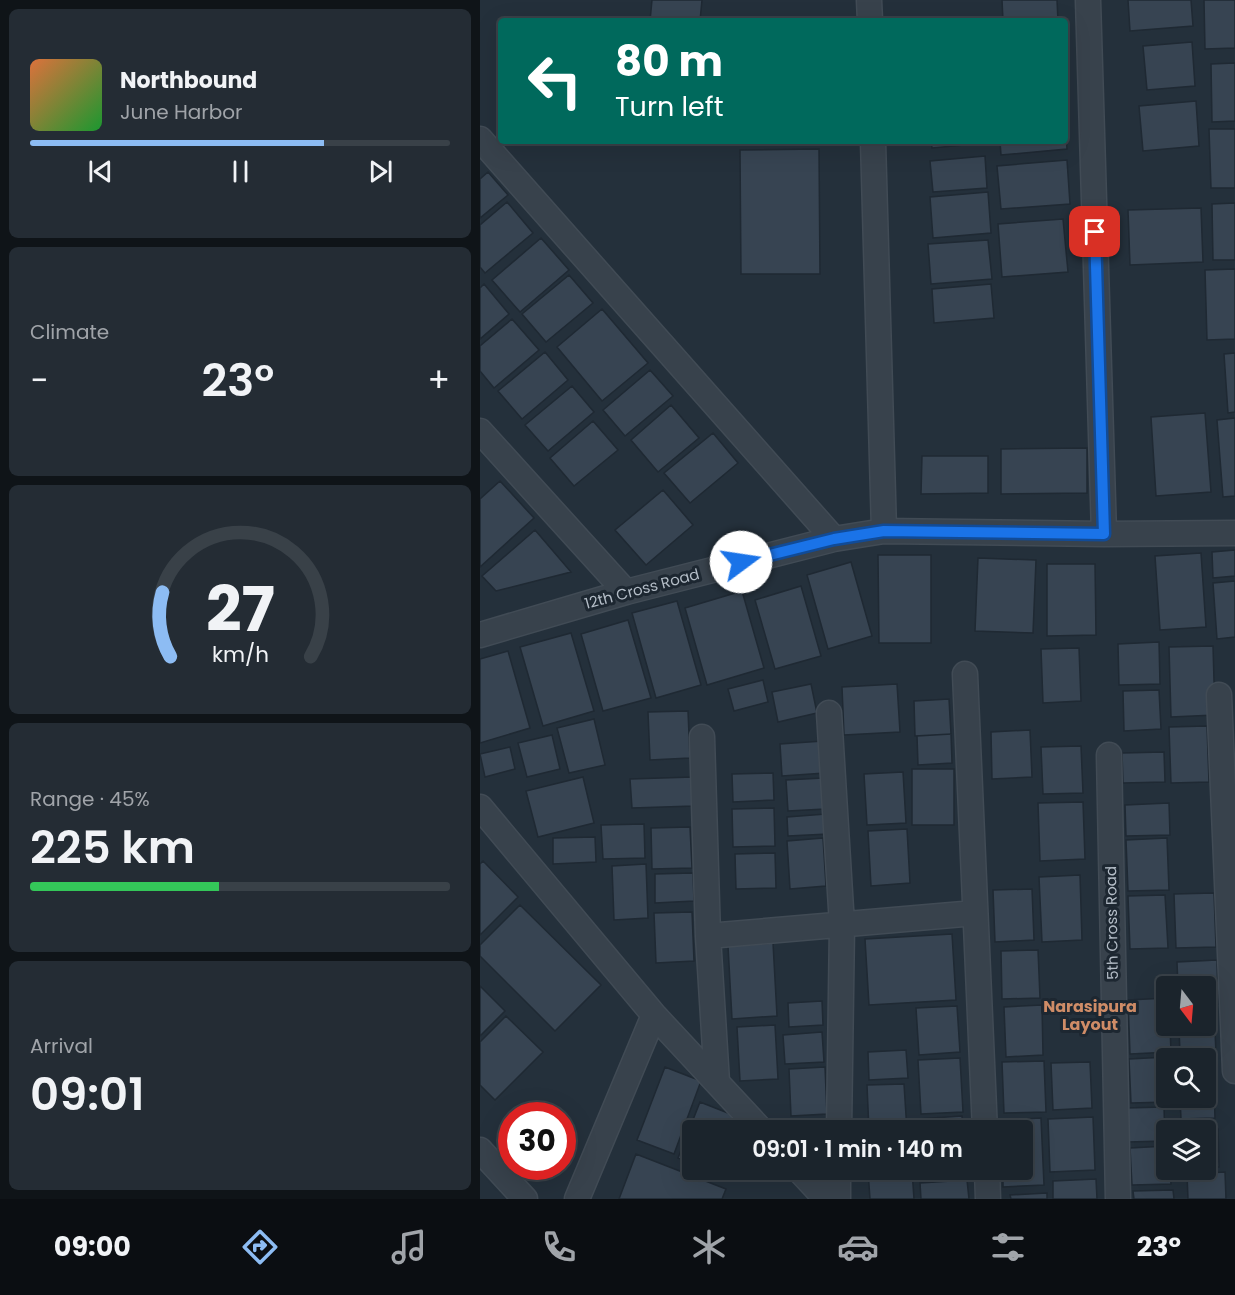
<!DOCTYPE html>
<html lang="en">
<head>
<meta charset="utf-8">
<style>
	:root { --surface:#1b242c; --page:#242c34; --text:#f1f3f6; --muted:#a0a4a9; --line:#394148; --accent:#8dbcf3 }
	body { margin:0; font-family:Poppins,sans-serif; background:var(--page); color:var(--text); height:100vh; display:flex; flex-direction:column; font-size:22px; white-space:nowrap }
	* { box-sizing:border-box; margin:0 }
	p { font-size:20px; color:var(--muted) }
	.icon { flex:none; width:33px; height:33px; fill:none; stroke:currentColor; stroke-width:2; stroke-linecap:round; stroke-linejoin:round }
	.map { position:relative; flex:1; overflow:hidden }
	.sheet { display:flex; flex-direction:column; gap:9px; padding:9px; background:#0f1418; width:480px }
	.sheet>* { flex:none }
	.top-card { position:absolute; left:18px; top:18px; width:570px; height:126px; border-radius:6px; box-shadow:0 6px 24px #0002,0 0 0 2px var(--line); background:#00695c; color:#fff; overflow:hidden }
	.needle { width:39px; rotate:164deg }
	.controls { position:absolute; left:676px; top:976px; display:grid; gap:12px }
	.controls a { display:grid; place-items:center; width:60px; height:60px; border-radius:6px; background:var(--surface); box-shadow:0 6px 24px #0002,0 0 0 2px var(--line); font-size:30px }
	.speed { position:absolute; left:18px; top:1102px; display:flex; gap:12px; font-size:30px; font-weight:700; text-align:center }
	.speed>* { display:grid; place-content:center; width:78px; height:78px; border-radius:50%; background:var(--surface); box-shadow:0 6px 24px #0002,0 0 0 2px var(--line); line-height:1 }
	.speed .limit { border:9px solid #d22; background:#fff; color:#111 }
	.pin { position:absolute; display:grid; place-items:center; width:51px; height:51px; color:#fff; margin:-26px; border-radius:12px; box-shadow:0 3px 9px #0006 }
	.me { position:absolute; width:66px; margin:-33px; rotate:76deg; stroke-linejoin:round; filter:drop-shadow(0 0 4px #0008) }
	.turn { display:flex; align-items:center; gap:21px; height:126px; padding:0 18px; font-size:27px }
	.turn .icon { width:78px; height:78px; stroke-width:2.5 }
	.turn b { display:block; font-size:42px; line-height:51px }
	.big { font-size:45px; font-weight:600; line-height:1.1 }
	.sheet .card { flex:1; display:flex; flex-direction:column; justify-content:center; gap:9px; min-width:0; padding:0 21px; border-radius:9px; background:var(--page) }
	.sheet .dial { align-items:center; gap:0 }
	.dial svg { height:156px; overflow:visible; fill:none; stroke:var(--line); stroke-width:7; stroke-linecap:round; text-anchor:middle }
	.dial text { fill:var(--text); stroke:none }
	.song { display:flex; align-items:center; gap:18px }
	.cover { width:72px; height:72px; border-radius:9px; background:linear-gradient(135deg,hsl(20 70% 55%),hsl(130 70% 35%)) }
	.played { height:6px; border-radius:3px; background:linear-gradient(90deg,var(--accent) 70%,var(--line) 70%) }
	.keys { display:flex; justify-content:space-around; direction:ltr }
	.heat { display:flex; justify-content:space-between; align-items:center; font-size:33px; direction:ltr }
	.charge { height:9px; border-radius:4px; background:linear-gradient(90deg,#34c759 45%,var(--line) 0) }
	.trip { position:absolute; left:202px; top:1120px; width:351px; height:60px; border-radius:6px; background:var(--surface); box-shadow:0 6px 24px #0002,0 0 0 2px var(--line); font-weight:600; line-height:60px; text-align:center }
	.dock { display:flex; height:96px; justify-content:space-around; align-items:center; background:#0b0e12; color:var(--muted) }
	.dock .icon { width:42px; height:42px }
	.dock .selected { color:var(--accent) }
	.dock b { font-size:27px; color:var(--text) }
	main { display:flex; flex:1; min-height:0 }
	.map>svg:first-child { display:block }
	.building { fill:#374452; stroke:#1f2933; stroke-width:1.5 }
	.lines { fill:none; stroke-linecap:round; stroke-linejoin:round }
	.street-casing { stroke:#414b55; stroke-width:27 }
	.street { stroke:#38424c; stroke-width:24 }
	.route-casing { stroke:#114b97; stroke-width:15 }
	.route { stroke:#1a73e8; stroke-width:10 }
	.labels { text-anchor:middle; stroke-width:6; stroke-linejoin:round; paint-order:stroke }
	.street-label { font-size:15px; fill:#b4bdc7; stroke:#1d2731 }
	.neighbourhood-label { font-size:16px; font-weight:bold; fill:#cf8c67; stroke:#1d2731 }
</style>
</head>
<body>
<main>
<section class="sheet">
<div class="card">
<div class="song"><i class="cover"></i><div><b>Northbound</b><p>June Harbor</p></div></div>
<div class="played"></div>
<div class="keys"><svg class="icon" aria-label="previous" viewBox="0 0 24 24"><path d="M18 5L8 12l10 7zM5 5v14"/></svg><svg class="icon" aria-label="pause" viewBox="0 0 24 24"><path d="M8 5v14M16 5v14"/></svg><svg class="icon" aria-label="next" viewBox="0 0 24 24"><path d="M6 5l10 7-10 7zM19 5v14"/></svg></div>
</div>
<div class="card"><p>Climate</p>
<div class="heat"><a>−</a><b class="big">23°</b><a>+</a></div>
</div>
<div class="card dial"><svg viewBox="0 0 100 80">
<path d="M14 69A42 42 0 1 1 86 69"/>
<path d="M14 69A42 42 0 0 1 10 36" stroke="#8dbcf3"/>
<text x="50" y="56" font-size="32" font-weight="700">27</text>
<text x="50" y="72" font-size="11">km/h</text>
</svg></div>
<div class="card"><p>Range · 45%</p><b class="big">225 km</b><div class="charge"></div></div>
<div class="card"><p>Arrival</p><b class="big">09:01</b></div>
</section>
<div class="map">
<svg width="755" height="1199" viewBox="0 0 755 1199">
	<rect width="100%" height="100%" fill="#24303b"/>
	<path class="building" d="M172 0H222L220 21H170Z
		M522 0H577L578 21H523Z
		M648 0H711L713 26 650 31Z
		M724 0H755V48L725 49Z
		M712 42 715 86 667 90 663 46Z
		M755 63V121L732 122 731 64Z
		M716 101 719 146 663 151 659 106Z
		M585 120 587 149 521 155 520 141H585Z
		M729 129H755V188H731Z
		M451 141H505V143L452 148Z
		M339 149 340 274H261L260 150Z
		M505 156 507 188 453 192 450 161Z
		M587 160 590 204 521 209 517 166Z
		M8 172 28 195 0 218V179Z
		M508 192 511 233 453 238 450 197Z
		M27 202 53 233 5 273 0 267V225Z
		M755 203V260H733L732 204Z
		M721 208 723 262 650 265 648 210Z
		M583 219 588 272 522 277 518 224Z
		M61 238 89 270 40 312 12 280Z
		M508 240 512 279 451 284 448 244Z
		M755 269V339L727 340 725 270Z
		M89 275 113 303 66 342 42 314Z
		M4 284 29 314 0 339V288Z
		M511 284 514 318 454 323 452 289Z
		M122 309 168 363 122 401 77 347Z
		M32 319 59 350 14 388 0 371V346Z
		M65 352 88 380 42 419 18 391Z
		M755 353V412L748 413 744 354Z
		M170 370 193 396 145 436 123 410Z
		M92 386 114 412 68 451 45 425Z
		M191 405 219 438 178 472 151 440Z
		M725 413 731 492 676 496 671 417Z
		M755 418V496L743 497 737 420Z
		M113 421 138 450 94 486 70 458Z
		M233 433 258 463 210 503 184 473Z
		M607 448V493L521 494V449Z
		M442 456H508V493L441 494Z
		M20 481 54 518 0 567V499Z
		M183 490 213 525 166 565 135 530Z
		M55 530 91 572 16 591 2 576Z
		M755 550V576L733 578 732 552Z
		M721 553 726 627 680 630 675 556Z
		M398 555H451V643H399Z
		M498 558 556 560 553 633 495 631Z
		M371 562 392 636 348 649 327 575Z
		M567 564H615L616 635 567 636Z
		M755 581V637L737 639 733 583Z
		M321 586 341 656 295 669 275 600Z
		M262 591 284 668 227 685 205 608Z
		M197 601 221 685 176 698 152 613Z
		M148 620 171 698 123 711 101 634Z
		M91 633 114 711 63 726 40 647Z
		M679 642 680 684 639 685 638 644Z
		M733 646 735 715 691 717 689 647Z
		M599 648 601 701 563 703 561 649Z
		M28 651 50 728 0 743V659Z
		M283 680 288 702 254 711 248 689Z
		M331 684 337 713 298 722 292 692Z
		M417 684 420 732 364 735 362 687Z
		M679 690 681 729 644 731 643 691Z
		M469 699 471 734 435 736 434 701Z
		M208 711 210 758 170 760 168 712Z
		M114 719 125 765 89 773 77 728Z
		M727 726 729 782 691 783 689 727Z
		M550 730 552 777 512 779 511 732Z
		M471 734 472 763 438 765 437 736Z
		M72 735 80 769 47 777 38 743Z
		M343 741 345 773 302 776 300 744Z
		M601 746 603 793 563 794 561 747Z
		M30 747 35 769 5 777 0 754Z
		M684 752 685 782 643 783 642 753Z
		M432 769H474V825H432Z
		M423 772 426 823 387 825 384 774Z
		M293 773 294 800 253 802 252 774Z
		M103 777 114 823 58 837 46 791Z
		M213 777 214 806 152 808 150 779Z
		M343 778 345 809 308 811 306 780Z
		M603 802 605 859 560 861 558 803Z
		M689 803 690 835 646 836 645 805Z
		M294 808 295 846 253 847 252 809Z
		M346 814 348 834 308 836 307 817Z
		M164 824 165 858 123 859 121 825Z
		M210 827 212 868 172 869 171 828Z
		M427 829 430 883 391 886 388 831Z
		M115 837 116 862 73 864V838Z
		M343 838 346 886 310 889 307 841Z
		M687 838 689 890 648 891 646 840Z
		M295 853 296 888 256 889 255 854Z
		M3 861 38 897 0 935V864Z
		M166 864 168 918 134 920 132 866Z
		M213 873 214 901 175 903V874Z
		M600 875 602 940 562 942 559 877Z
		M552 889 554 940 515 942 513 890Z
		M734 893 736 947 696 948 694 894Z
		M685 895 688 948 650 949 648 896Z
		M40 905 121 985 75 1031 0 956V945Z
		M212 912 214 961 176 963 174 913Z
		M472 934 476 1000 389 1005 385 939Z
		M293 943 297 1016 252 1019 248 946Z
		M558 950 560 998 522 999 521 951Z
		M737 960 738 1004H726V987H698L697 962Z
		M0 986 25 1011 0 1036Z
		M687 998V1026H690L691 1052 650 1054 648 1000Z
		M342 1001 343 1025 309 1027 308 1003Z
		M562 1005 563 1055 526 1057 524 1007Z
		M477 1006 480 1052 439 1055 436 1008Z
		M726 1008H734L736 1054 700 1055 699 1026H726Z
		M26 1016 63 1052 15 1100 0 1085V1042Z
		M295 1025 298 1079 260 1081 257 1027Z
		M342 1032 344 1062 305 1064 303 1035Z
		M426 1050 428 1078 389 1080 388 1052Z
		M687 1057 688 1102 651 1103 649 1059Z
		M733 1057 735 1118 701 1119 700 1098H726V1059H699Z
		M480 1058 483 1112 441 1114 438 1060Z
		M564 1061 566 1112 524 1113 522 1062Z
		M610 1062 612 1108 573 1110 571 1063Z
		M185 1067 221 1081 194 1154 157 1140Z
		M345 1067 347 1114 311 1116 309 1069Z
		M424 1084 427 1131H389L387 1085Z
		M220 1102 253 1115 247 1131H213V1163L198 1158Z
		M684 1107 685 1141 647 1142 646 1108Z
		M482 1116 483 1131H438V1119Z
		M613 1117 615 1170 570 1172 568 1119Z
		M561 1118 564 1185 523 1187V1170H543V1131H522L521 1120Z
		M738 1129 739 1167H726V1131L699 1130Z
		M687 1146V1170H690L691 1184 652 1185 650 1148Z
		M156 1154 246 1189 242 1199H139Z
		M411 1170H432L434 1199H390L388 1171Z
		M745 1172 746 1199H708L707 1174Z
		M616 1179 617 1199H573V1181Z
		M487 1180 489 1199H441L440 1183Z
		M693 1190 694 1199H654L653 1191Z
		M567 1193V1199H531L530 1195Z"/>
	<g class="lines">
		<defs>
			<path id="street" d="M389 0 390 21
				M608 0 624 534
				M0 139 354 539
				M393 141 404 531
				M0 431 146 592
				M0 635 146 592 354 539 404 531 624 534 755 533
				M485 674 505 1131
				M739 695 755 1071
				M349 713 362 925 359 1131
				M222 737 228 936
				M629 755 638 1199
				M0 807 174 1015 282 1131
				M237 1082 228 936 495 913
				M0 1150 45 1199
				M319 1170 346 1199
				M507 1170 508 1199
				M97 1199 174 1015
				M358 1199V1170"/>
		</defs>
		<use href="#street" class="street-casing"/>
		<use href="#street" class="street"/>
	</g>
	<g class="lines">
		<defs>
			<path id="route" d="M261 562 354 539 404 531 624 534 615 232"/>
		</defs>
		<use href="#route" class="route-casing"/>
		<use href="#route" class="route"/>
	</g>
	<g class="labels">
		<g class="street-label">
			<text transform="translate(162 589) rotate(-15)" y="5">12th Cross Road</text>
			<text transform="translate(632 923) rotate(-91)" y="5">5th Cross Road</text>
		</g>
		<g class="neighbourhood-label">
			<text x="610" y="1012">Narasipura<tspan x="610" dy="18">Layout</tspan></text>
		</g>
	</g>
</svg>
<div class="controls">
<a><svg class="needle" viewBox="-14 -14 28 28"><path d="M0-13l5 13h-10z" fill="#e53935"/><path d="M0 13l5-13h-10z" fill="#a0a4a9"/></svg></a>
<a><svg class="icon" aria-label="search" viewBox="0 0 24 24"><circle cx="10" cy="10" r="6"/><path d="M15 15l6 6"/></svg></a>
<a><svg class="icon" aria-label="layers" viewBox="0 0 24 24"><path d="M12 4l9 5-9 5-9-5zM3 14l9 5 9-5"/></svg></a>
</div>
<div class="speed"><div class="limit">30</div></div>
<div class="pin" style="left:615px;top:232px;background:#d93025"><svg class="icon" aria-label="arrive" viewBox="0 0 24 24"><path d="M6 21V4h12l-3 4 3 4H6"/></svg></div>
<svg class="me" style="left:261px;top:562px" viewBox="-20 -20 40 40"><circle r="19" fill="#fff"/><path d="M0-13L10 11 0 6-10 11z" fill="#1a73e8"/></svg>
<div class="trip">09:01 · 1 min · 140 m</div>
<div class="top-card">
<div class="turn"><svg class="icon" aria-label="left" viewBox="0 0 24 24"><path d="M17 20v-9H6M10 6l-5 5 5 5"/></svg><div><b>80 m</b>Turn left</div></div>
</div>
</div>
</main>
<nav class="dock">
<b>09:00</b>
<svg class="icon selected" aria-label="directions" viewBox="0 0 24 24"><path d="M12 3l9 9-9 9-9-9zM9 14v-3h6M13 9l2 2-2 2"/></svg>
<svg class="icon" aria-label="music" viewBox="0 0 24 24"><path d="M9 18V5l10-2v13"/><circle cx="6" cy="18" r="3"/><circle cx="16" cy="16" r="3"/></svg>
<svg class="icon" aria-label="phone" viewBox="0 0 24 24"><path d="M5 4h4l2 5-3 2q2 4 5 5l2-3 5 2v4C11 20 4 13 5 4z"/></svg>
<svg class="icon" aria-label="climate" viewBox="0 0 24 24"><path d="M12 3v18M4 7l16 10M4 17L20 7"/></svg>
<svg class="icon" aria-label="car" viewBox="0 0 24 24"><path d="M5 17H2v-5l4-1 3-4h7l3 4 3 1v5h-3M9 17h6M6 11h13"/><circle cx="7" cy="17" r="2"/><circle cx="17" cy="17" r="2"/></svg>
<svg class="icon" aria-label="filters" viewBox="0 0 24 24"><path d="M4 7h16M4 17h16"/><circle cx="9" cy="7" r="2"/><circle cx="15" cy="17" r="2"/></svg>
<b>23°</b>
</nav>
</body>
</html>
